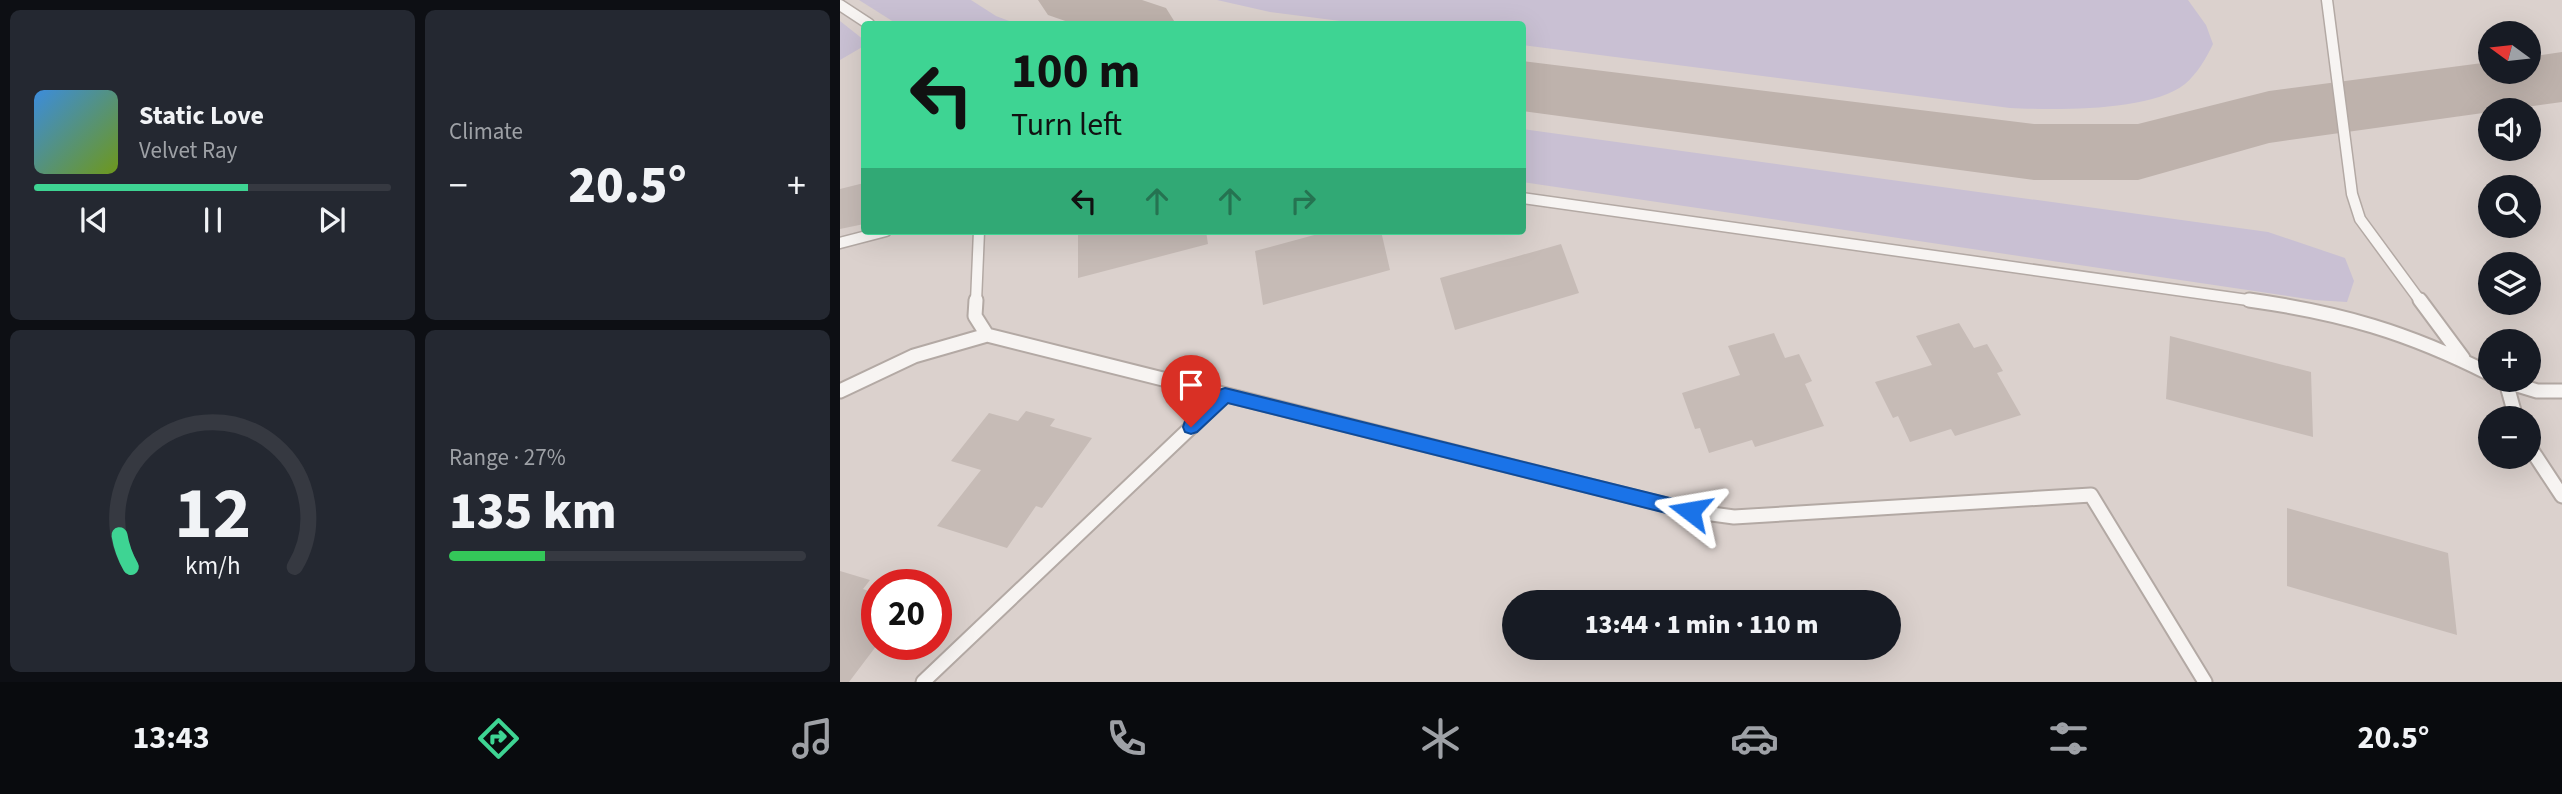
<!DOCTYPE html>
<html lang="en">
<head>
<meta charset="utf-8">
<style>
	:root { --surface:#171b24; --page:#242831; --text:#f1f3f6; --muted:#9ea1a6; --line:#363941; --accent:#3ed493 }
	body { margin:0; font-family:"Source Sans 3",sans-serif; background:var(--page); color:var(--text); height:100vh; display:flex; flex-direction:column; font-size:26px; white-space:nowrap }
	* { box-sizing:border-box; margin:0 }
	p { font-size:23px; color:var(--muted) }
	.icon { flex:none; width:38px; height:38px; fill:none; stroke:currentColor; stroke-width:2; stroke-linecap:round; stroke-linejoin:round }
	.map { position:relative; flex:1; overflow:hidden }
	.side { display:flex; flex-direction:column; gap:10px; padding:10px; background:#0d0f14; width:840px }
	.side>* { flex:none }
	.guide { position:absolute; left:21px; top:21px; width:665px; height:214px; border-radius:7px; box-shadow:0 7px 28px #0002; background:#3ed493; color:#111; overflow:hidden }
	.needle { width:46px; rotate:285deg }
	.buttons { position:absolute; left:1638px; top:21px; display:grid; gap:14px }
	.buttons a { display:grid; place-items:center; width:63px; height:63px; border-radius:50%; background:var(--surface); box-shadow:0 7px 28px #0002; font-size:35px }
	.speed { position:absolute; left:21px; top:569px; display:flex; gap:14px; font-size:35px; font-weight:700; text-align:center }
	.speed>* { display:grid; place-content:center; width:91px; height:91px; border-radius:50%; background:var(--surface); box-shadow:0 7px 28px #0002; line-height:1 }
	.speed .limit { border:10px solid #d22; background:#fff; color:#111 }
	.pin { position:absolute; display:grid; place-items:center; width:60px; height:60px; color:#fff; margin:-72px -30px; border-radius:50% 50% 50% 0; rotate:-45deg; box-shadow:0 0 7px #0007 }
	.pin .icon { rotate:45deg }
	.me { position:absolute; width:77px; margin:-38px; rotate:284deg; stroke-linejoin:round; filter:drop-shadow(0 0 5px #0008) }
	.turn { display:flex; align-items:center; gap:24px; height:147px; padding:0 35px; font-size:32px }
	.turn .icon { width:91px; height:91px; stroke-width:2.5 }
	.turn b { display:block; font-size:49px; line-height:60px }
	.lanes { display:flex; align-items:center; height:66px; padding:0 35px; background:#0003; justify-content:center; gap:35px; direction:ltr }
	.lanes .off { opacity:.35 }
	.big { font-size:52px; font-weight:800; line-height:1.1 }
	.side .tile { flex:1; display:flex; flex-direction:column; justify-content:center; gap:10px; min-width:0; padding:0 24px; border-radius:10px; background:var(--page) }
	.side .dial { align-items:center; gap:0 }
	.dial svg { height:182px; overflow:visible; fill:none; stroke:var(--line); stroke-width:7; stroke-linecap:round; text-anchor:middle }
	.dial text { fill:var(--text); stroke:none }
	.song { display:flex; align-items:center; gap:21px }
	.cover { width:84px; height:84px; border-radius:10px; background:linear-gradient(135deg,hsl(210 70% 55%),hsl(80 70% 35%)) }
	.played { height:7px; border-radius:4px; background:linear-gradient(90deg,var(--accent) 60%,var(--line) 60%) }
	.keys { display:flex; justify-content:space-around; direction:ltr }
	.heat { display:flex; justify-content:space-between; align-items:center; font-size:38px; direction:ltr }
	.charge { height:10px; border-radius:5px; background:linear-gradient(90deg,#34c759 27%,var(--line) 0) }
	.side .tiles { flex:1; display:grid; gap:10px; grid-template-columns:repeat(2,1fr) }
	.trip { position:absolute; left:662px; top:590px; width:399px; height:70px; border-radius:35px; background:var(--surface); box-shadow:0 7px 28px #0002; font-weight:800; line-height:70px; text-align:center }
	.dock { display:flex; height:112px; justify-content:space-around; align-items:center; background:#090b0e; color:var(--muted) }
	.dock .icon { width:49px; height:49px }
	.dock .selected { color:var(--accent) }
	.dock b { font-size:32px; color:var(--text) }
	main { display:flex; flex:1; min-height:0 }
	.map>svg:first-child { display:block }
	.built { fill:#dbd1cd; fill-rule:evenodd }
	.green { fill:#c9c0d3 }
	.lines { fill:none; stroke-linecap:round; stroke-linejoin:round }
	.taxiway { fill:#beb2ac; fill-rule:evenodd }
	.building { fill:#c6bbb6 }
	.service-far1-casing { stroke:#b3a9a4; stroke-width:13 }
	.service-casing { stroke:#b3a9a4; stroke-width:17 }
	.service-far1 { stroke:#f7f4f2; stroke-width:10 }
	.service { stroke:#f7f4f2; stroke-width:13 }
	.route { fill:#1a73e8; stroke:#114b97; stroke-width:2 }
</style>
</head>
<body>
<main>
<section class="side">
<div class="tiles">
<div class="tile">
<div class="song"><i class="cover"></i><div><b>Static Love</b><p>Velvet Ray</p></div></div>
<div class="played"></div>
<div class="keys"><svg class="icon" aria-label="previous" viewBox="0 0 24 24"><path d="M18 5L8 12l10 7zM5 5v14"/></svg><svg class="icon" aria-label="pause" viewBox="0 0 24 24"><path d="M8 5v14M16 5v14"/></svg><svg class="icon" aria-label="next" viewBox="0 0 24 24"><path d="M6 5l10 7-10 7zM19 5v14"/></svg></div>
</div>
<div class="tile"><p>Climate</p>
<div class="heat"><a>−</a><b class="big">20.5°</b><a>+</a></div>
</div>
<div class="tile dial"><svg viewBox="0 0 100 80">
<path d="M14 69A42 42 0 1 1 86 69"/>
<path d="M14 69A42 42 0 0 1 9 55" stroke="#3ed493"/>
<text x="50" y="56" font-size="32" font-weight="700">12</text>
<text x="50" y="72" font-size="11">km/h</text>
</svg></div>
<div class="tile"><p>Range · 27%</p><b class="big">135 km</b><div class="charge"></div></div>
</div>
</section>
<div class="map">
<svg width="1722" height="682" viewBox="0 0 1722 682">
	<rect width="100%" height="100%" fill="#e9e2df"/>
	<path class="built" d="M0 0H1722V682H0ZM24 24H682V231H24ZM1650 33H1689V72H1650ZM1650 110H1689V149H1650ZM1650 187H1689V226H1650ZM1650 264H1689V303H1650ZM1650 341H1689V380H1650ZM1650 418H1689V457H1650ZM37 584H96V644H37ZM674 602H1048V648H674Z"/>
	<path class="green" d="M19 0H131L156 16 177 24H57Z
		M377 0H1348L1366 25 1373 44C1367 57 1357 74 1345 84 1310 112 1214 110 1170 108L683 45 682 24H524L430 12Z
		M0 21 24 40V46L0 60Z
		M683 129 1428 232 1505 258 1514 281 1507 302 1474 300 683 182Z"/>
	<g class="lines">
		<path class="taxiway" d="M198 0H302L326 8 336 24H234L208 15Z
			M1722 52V102L1429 143 1298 180H1194L682 111V61L1194 124H1298L1429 91 1650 62V72H1689V57Z"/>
	</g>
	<path class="building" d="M24 183V224L0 229V189Z
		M238 231H366L368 244 238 278Z
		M489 231H541L550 270 423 305 415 251Z
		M721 244 739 293 615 330 600 278Z
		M1119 323 1134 348 1147 344 1163 371 1157 373 1181 415 1115 436 1111 429 1070 442 1058 416 1053 418 1035 382 1092 365 1076 336Z
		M934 333 945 358 959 354 972 381 965 384 984 426 915 447 912 440 869 453 860 428 855 429 842 393 900 375 888 346Z
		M1330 336 1471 372 1473 437 1326 399Z
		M186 411 215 419 210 426 252 438 202 508 196 506 167 548 97 526 141 470 111 461 149 413 178 421Z
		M1447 508 1608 553 1617 635 1447 586Z
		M0 571 30 580 23 589 37 594V645L9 682H0Z"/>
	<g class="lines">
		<defs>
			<path id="service-far1" d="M1487 0 1512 194 1520 219 1581 302
				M0 5 29 24
				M682 198 1422 302
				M0 243 46 231
				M136 302 139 231"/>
			<path id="service" d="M136 300 135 316 147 335
				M1409 300C1501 313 1567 332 1650 374
				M1580 300 1623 358
				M1661 380 1697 391H1722
				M1666 382 1676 418
				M0 391 74 356 147 335 850 511 894 517 1251 495 1365 682
				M1689 446 1722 496
				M83 682 385 395"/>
		</defs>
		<use href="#service-far1" class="service-far1-casing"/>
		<use href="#service" class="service-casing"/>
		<use href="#service-far1" class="service-far1"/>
		<use href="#service" class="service"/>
	</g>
	<path class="route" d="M385 388 850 503 856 505 859 511 856 517 850 519 388 403 357 432 351 434 345 432 343 427 345 421 379 390Z"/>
</svg>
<div class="buttons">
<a><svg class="needle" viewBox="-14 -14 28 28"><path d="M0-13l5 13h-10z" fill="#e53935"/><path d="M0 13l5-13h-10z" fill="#9ea1a6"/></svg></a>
<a><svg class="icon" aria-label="sound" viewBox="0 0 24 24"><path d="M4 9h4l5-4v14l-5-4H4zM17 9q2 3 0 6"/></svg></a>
<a><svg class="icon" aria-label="search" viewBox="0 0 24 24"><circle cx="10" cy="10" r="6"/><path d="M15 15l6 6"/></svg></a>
<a><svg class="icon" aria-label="layers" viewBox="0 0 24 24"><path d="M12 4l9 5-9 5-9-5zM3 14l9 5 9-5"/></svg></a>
<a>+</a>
<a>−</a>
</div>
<div class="speed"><div class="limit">20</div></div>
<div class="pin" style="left:351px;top:427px;background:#d93025"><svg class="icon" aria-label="arrive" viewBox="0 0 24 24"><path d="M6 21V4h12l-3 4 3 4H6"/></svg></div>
<svg class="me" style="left:850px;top:511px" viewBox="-20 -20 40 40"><path d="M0-17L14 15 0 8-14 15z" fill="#1a73e8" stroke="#fff" stroke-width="4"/></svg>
<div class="trip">13:44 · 1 min · 110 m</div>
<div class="guide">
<div class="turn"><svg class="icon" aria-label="left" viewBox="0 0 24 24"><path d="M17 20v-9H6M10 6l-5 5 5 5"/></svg><div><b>100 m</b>Turn left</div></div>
<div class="lanes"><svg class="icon" aria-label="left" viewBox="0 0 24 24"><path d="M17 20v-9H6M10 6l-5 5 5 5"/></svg><svg class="icon off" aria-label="ahead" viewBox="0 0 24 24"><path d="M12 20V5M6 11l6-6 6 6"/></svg><svg class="icon off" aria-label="ahead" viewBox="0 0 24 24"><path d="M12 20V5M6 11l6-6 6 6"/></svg><svg class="icon off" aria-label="right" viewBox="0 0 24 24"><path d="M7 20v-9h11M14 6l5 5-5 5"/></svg></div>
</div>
</div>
</main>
<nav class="dock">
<b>13:43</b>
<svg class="icon selected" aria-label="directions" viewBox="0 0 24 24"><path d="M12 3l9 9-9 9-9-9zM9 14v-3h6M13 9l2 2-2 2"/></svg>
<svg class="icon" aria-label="music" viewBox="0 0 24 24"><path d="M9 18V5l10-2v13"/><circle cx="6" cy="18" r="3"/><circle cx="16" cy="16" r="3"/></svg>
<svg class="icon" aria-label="phone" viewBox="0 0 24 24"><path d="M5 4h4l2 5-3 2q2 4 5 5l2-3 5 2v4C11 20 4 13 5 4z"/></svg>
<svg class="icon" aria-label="climate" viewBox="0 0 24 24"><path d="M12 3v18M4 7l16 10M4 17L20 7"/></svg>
<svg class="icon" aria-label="car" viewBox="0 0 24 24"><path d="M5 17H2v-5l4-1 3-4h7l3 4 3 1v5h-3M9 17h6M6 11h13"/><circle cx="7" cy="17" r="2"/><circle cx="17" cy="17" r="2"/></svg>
<svg class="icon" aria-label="filters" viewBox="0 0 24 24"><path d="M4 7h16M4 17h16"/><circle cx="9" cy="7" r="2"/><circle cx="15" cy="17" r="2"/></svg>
<b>20.5°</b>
</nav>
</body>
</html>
